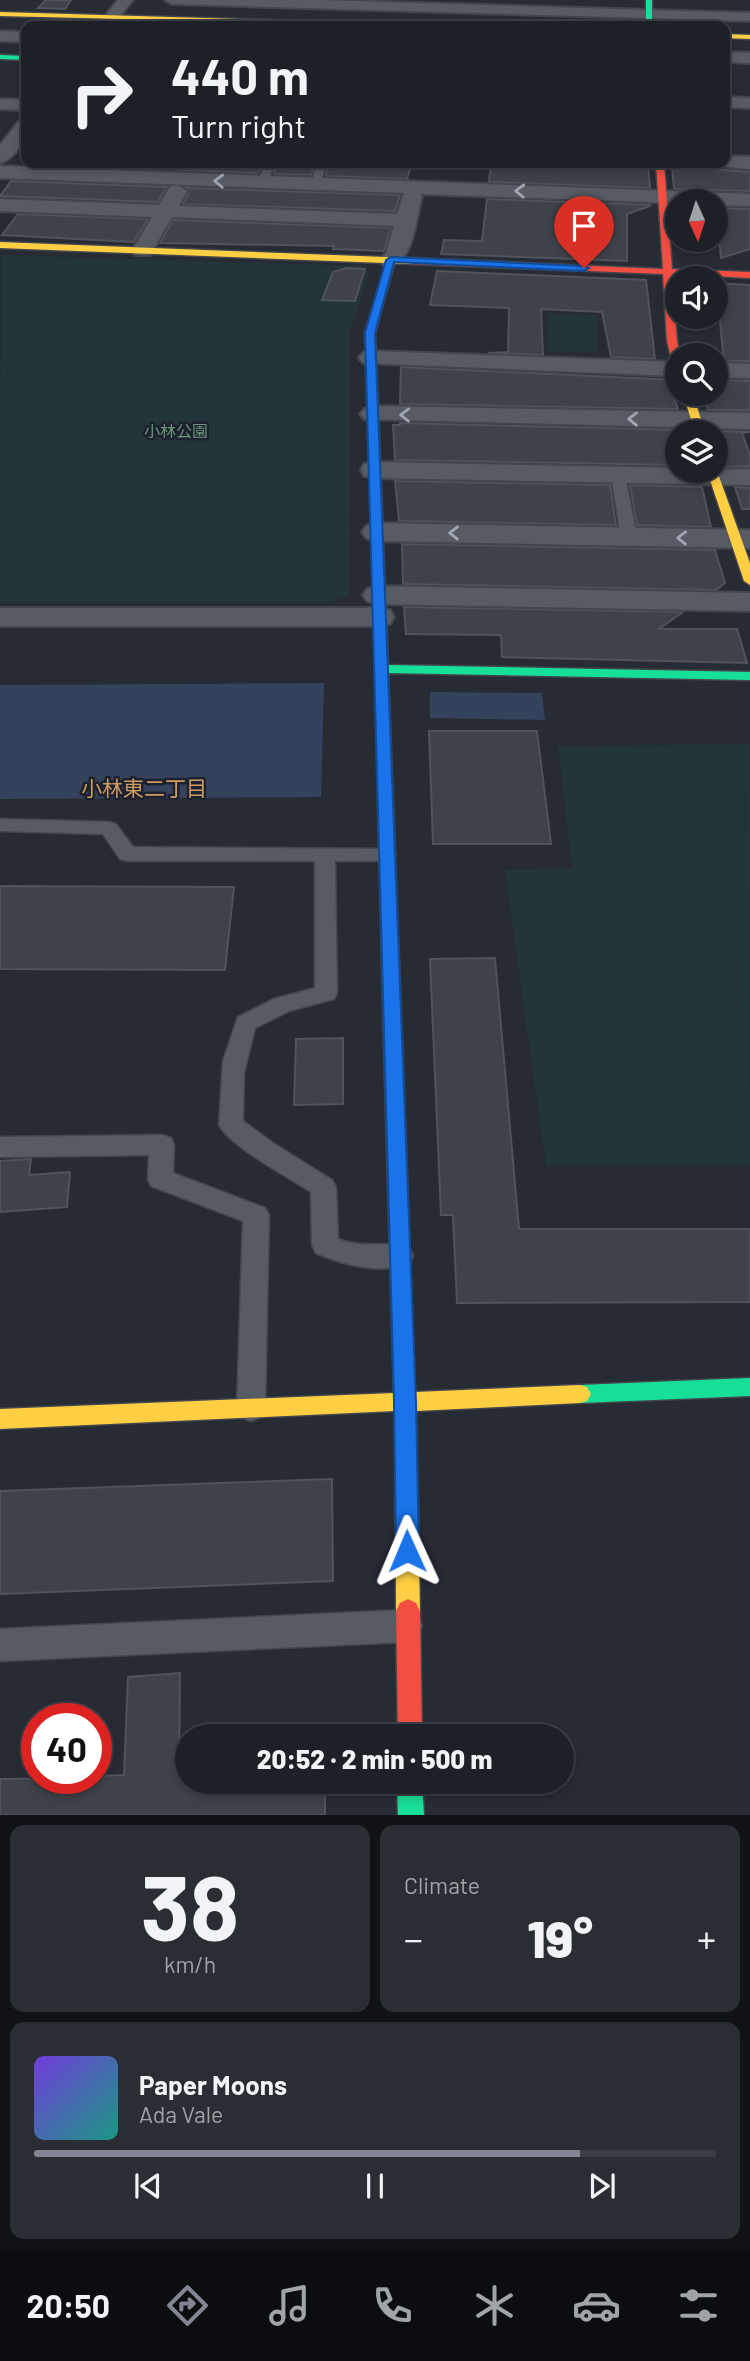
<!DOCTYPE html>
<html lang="en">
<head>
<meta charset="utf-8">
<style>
	:root { --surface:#1d2027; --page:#2a2d33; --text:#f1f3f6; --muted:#a0a3a7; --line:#3b3e44; --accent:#818693 }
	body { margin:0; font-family:Barlow,"Noto Sans JP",sans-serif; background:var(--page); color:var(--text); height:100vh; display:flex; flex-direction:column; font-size:26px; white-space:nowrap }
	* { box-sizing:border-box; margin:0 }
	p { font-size:23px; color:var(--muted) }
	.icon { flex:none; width:38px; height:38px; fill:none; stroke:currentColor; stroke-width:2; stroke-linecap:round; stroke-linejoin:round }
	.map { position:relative; height:1815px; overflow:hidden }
	.side { display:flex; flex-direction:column; gap:10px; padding:10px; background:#101215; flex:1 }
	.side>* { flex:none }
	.hud { position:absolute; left:21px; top:21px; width:709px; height:147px; border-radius:14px; box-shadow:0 4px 10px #0003,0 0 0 2px var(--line); background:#1d2027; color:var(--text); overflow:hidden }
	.needle { width:46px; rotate:177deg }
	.fabs { position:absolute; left:665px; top:189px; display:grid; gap:14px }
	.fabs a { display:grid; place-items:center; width:63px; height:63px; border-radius:50%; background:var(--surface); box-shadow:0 4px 10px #0003,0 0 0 2px var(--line); font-size:35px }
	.speed { position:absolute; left:21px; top:1703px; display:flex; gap:14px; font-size:35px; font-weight:700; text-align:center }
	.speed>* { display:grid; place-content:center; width:91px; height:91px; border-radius:50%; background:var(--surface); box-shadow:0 4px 10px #0003,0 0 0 2px var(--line); line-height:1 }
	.speed .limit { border:10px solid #d22; background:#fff; color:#111 }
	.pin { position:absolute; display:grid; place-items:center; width:60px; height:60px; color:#fff; margin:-72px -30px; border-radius:50% 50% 50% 0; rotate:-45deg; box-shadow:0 0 7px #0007 }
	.pin .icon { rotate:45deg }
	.me { position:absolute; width:77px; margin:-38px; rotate:359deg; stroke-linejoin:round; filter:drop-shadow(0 0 5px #0008) }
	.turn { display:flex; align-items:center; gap:24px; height:147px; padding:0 35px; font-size:32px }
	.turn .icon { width:91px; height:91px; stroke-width:2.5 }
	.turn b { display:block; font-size:49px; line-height:60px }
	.big { font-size:52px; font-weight:800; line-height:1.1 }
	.side .card { flex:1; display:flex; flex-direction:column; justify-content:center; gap:10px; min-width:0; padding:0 24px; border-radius:14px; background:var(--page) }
	.side .dial { align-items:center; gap:0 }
	.dial b { font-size:91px; line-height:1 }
	.song { display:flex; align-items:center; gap:21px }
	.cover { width:84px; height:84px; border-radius:10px; background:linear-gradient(135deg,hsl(260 70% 55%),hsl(170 70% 35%)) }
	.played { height:7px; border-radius:4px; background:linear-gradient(90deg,var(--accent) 80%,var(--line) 80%) }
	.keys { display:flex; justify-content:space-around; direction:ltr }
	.heat { display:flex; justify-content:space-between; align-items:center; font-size:38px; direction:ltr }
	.side .tiles { flex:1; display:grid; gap:10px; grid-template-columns:1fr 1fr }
	.card:last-child { grid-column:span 2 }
	.trip { position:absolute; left:175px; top:1724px; width:399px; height:70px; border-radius:35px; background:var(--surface); box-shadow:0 4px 10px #0003,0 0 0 2px var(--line); font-weight:800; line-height:70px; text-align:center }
	.tabs { display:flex; height:112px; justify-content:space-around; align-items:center; background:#0c0d10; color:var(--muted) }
	.tabs .icon { width:49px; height:49px }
	.tabs .current { color:var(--accent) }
	.tabs b { font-size:32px; color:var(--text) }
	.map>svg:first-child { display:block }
	.green { fill:#243539 }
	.water { fill:#35425c }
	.building { fill:#3f424a; stroke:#4f535c; stroke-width:2 }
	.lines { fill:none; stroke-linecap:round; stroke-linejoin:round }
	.lane-casing { stroke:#43464d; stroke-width:3 }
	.street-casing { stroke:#43464d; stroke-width:4 }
	.fast-casing { stroke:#43464d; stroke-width:3 }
	.slow-casing { stroke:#43464d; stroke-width:3 }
	.jam-casing { stroke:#43464d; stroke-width:3 }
	.lane { fill:#575b63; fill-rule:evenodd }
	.street { fill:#575b63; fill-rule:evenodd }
	.fast { fill:#16e098; fill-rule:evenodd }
	.slow { fill:#ffcf43; fill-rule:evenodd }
	.jam { fill:#f24e42; fill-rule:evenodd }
	.oneway { stroke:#9fa5b2 }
	.route { fill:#1a73e8; stroke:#114b97; stroke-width:2 }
	.labels { text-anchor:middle; stroke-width:5; stroke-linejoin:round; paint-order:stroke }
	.far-park-label { font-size:16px; fill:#699677; stroke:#1b212e }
	.neighbourhood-label { font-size:21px; fill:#d09b61; stroke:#1b212e }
</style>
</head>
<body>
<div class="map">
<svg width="750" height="1815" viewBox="0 0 750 1815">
	<rect width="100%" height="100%" fill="#272b34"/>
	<path class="green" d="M1 255 362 266 369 272 350 333 349 594 332 602H0Z
		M549 314 597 315V353L547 351Z
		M749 744 750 1165H546L505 870 572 868 558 746Z"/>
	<path class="water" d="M324 683 321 797 0 799V685Z
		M430 692 542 693 545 720 430 718Z"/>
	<path class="building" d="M46 0H71L65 9 38 8Z
		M25 163H264L258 173Z
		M267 163H412L407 179 326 176 327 168 321 164 314 167 311 175 274 174 276 166Z
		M491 163H623L648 165 650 188 489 182Z
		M672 166 750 172V191L674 189Z
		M11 181 167 187 158 202 0 196Z
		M186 188 400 195 395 211 183 204 189 192Z
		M487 199 650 205V206L627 214V261L441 254 444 240 482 241Z
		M716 208 750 209V249L721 258Z
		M18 214 148 219 134 242 2 235Z
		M173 220 391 228 384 251 333 249 334 246 160 243Z
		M346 268 365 269 355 301 322 300 333 272Z
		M437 271 646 280 655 359 611 357 602 312 541 309 543 355 488 353 508 352 509 308 430 305Z
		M716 283 750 285V361H724Z
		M401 367 677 380V390L673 395 678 409 400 404Z
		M716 380 750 381V410H708L703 394H716Z
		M400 423 684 430V432H677V465L395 460 393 425H400Z
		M715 431 750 432 742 433 750 455V466L727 467 723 462H716Z
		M395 481 610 485 616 525 399 521Z
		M630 485 702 487 711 527 637 525Z
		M735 487 750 488V509H742Z
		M402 544 715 550 725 583 716 590 403 584Z
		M404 607 683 612 659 629H737L747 663 502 657 501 635 406 634Z
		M429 731H537L551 844H433Z
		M0 886 234 887 225 970 0 969Z
		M495 958 519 1229H750V1302L457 1303 453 1215H441L430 959Z
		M343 1038V1104L294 1105 296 1039Z
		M31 1159 29 1175 70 1172 67 1207 0 1212V1161Z
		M332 1479 333 1581 0 1594V1491Z
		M180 1673 179 1773 187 1772V1782H325V1815H0V1779L96 1778V1776L124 1775 128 1677Z"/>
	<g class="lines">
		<defs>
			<path id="lane" d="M265 165 274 167 266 184H258L257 182Z
				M320 166 325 169 320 184 311 186 315 169Z
				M618 471 625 475 637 537 629 542 621 537 611 475Z
				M0 819 109 822 116 824 133 847 393 849 396 854 393 859 386 861H335L337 993 334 999 289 1011 255 1028 244 1073 243 1121 273 1143 332 1180 336 1187 338 1239C361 1249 386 1240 409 1248L413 1256 409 1264C379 1274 344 1265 316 1253L312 1245 311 1192C288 1177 231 1147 219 1125L223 1061 238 1017 274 999 315 988V861H127L120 859 103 834 0 831Z
				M162 1135 171 1138 174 1145 173 1173 265 1208 269 1215 265 1408 261 1417 251 1421 241 1417 237 1408 243 1221 151 1186 148 1179 149 1155 0 1157V1137Z
				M406 1610 417 1615 422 1626 417 1637 406 1642 0 1661V1629Z"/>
			<path id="street" d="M118 0H133L112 26H97Z
				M165 0H320L750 13V21L172 4Z
				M0 31 26 32V42L0 41Z
				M724 52 750 53V63L724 62Z
				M724 97 750 98V108L724 107Z
				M0 99 26 100V110L0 109Z
				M26 119C27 135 18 158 0 163V145L20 120Z
				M724 156 750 157V169L717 166 715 163H724Z
				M0 166 750 194V206L716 205V201L677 203 420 194 422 196C416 217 413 272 383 265L380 260 386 253 394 226 172 217 150 255H136L132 251 152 217 0 211V199L159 205 170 187 177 185 187 191 179 206 397 214 404 193 0 178Z
				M371 351 677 362V376L363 363 359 358 363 353Z
				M716 363 750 364V378L716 377Z
				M373 406 750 413V429L364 419 360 414 364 409Z
				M374 462 677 468V471L750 469V485L374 478 364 476 361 470 364 464Z
				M376 523 750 530V548L376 541 366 538 362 532 366 526Z
				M378 586 750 593V611L378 604 367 601 363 595 367 589Z
				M0 608H379L390 610 394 617 390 624 379 626H0Z"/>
			<path id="fast" d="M646 0H652V26H646Z
				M0 55 26 56V60L0 59Z
				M379 590 385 594 388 665 750 672V680L388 673 402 1043 399 1047H387L384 1043 373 594Z
				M750 1378V1396L580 1403 573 1401 569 1394 573 1387 580 1385Z
				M397 1782H422L424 1815H398Z"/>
			<path id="slow" d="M0 12 413 24 416 26 0 16Z
				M724 34 750 35V39L724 38Z
				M0 242 411 258 415 261 411 264 0 248Z
				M683 394H693L705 432H695Z
				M716 468 750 563V585L744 581 707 471H716Z
				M393 1037 399 1039 402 1043 415 1392 580 1385 587 1387 591 1394 587 1401 580 1403 416 1411 420 1611 416 1619 408 1623 400 1619 396 1611 395 1411 0 1429V1409L394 1393 384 1043 387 1039Z"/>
			<path id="jam" d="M656 163H664L672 269 750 272V278L672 274 677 341 680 355H677V364L672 361 667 341 663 274 411 264 407 261 411 258 663 269Z
				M391 257 395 260 375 333 385 594 379 598 373 594 365 333 387 260Z
				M408 1599 416 1603 420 1611 422 1736H398L396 1611 400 1603Z"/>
		</defs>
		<use href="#lane" class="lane-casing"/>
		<use href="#street" class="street-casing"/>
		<use href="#fast" class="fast-casing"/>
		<use href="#slow" class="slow-casing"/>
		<use href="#jam" class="jam-casing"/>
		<use href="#lane" class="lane"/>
		<use href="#street" class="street"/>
		<use href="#fast" class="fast"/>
		<use href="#slow" class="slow"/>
		<use href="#jam" class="jam"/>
	</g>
	<defs><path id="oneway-chevron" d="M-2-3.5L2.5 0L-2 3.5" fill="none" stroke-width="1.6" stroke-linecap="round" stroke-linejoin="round" transform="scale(1.75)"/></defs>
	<g class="oneway">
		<use href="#oneway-chevron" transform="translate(219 181) rotate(-178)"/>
		<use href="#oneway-chevron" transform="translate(520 191) rotate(-178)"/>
		<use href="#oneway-chevron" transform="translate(405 415) rotate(-179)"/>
		<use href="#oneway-chevron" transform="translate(633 419) rotate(-179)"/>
		<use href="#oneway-chevron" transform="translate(454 533) rotate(-179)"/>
		<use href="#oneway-chevron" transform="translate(682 538) rotate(-179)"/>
	</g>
	<path class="route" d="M391 257 584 266 589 268 584 271 394 262 375 333 416 1402 419 1551 415 1559 407 1562 399 1559 396 1551 394 1402 365 333 386 260Z"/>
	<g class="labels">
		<g class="far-park-label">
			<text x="176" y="437">小林公園</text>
		</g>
		<g class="neighbourhood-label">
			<text x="144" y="796">小林東二丁目</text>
		</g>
	</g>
</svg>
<div class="fabs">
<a><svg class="needle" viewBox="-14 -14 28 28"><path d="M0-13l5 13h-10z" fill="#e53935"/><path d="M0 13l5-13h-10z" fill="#a0a3a7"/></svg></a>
<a><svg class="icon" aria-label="sound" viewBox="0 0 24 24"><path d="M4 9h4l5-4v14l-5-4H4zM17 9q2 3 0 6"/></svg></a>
<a><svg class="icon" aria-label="search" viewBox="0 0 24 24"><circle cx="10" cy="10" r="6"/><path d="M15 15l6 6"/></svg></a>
<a><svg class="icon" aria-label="layers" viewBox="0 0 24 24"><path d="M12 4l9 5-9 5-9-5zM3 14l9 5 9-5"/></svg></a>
</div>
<div class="speed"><div class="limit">40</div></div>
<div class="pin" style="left:584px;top:268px;background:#d93025"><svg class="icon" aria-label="arrive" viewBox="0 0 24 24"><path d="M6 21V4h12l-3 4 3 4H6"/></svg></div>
<svg class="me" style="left:407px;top:1551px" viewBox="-20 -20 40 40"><path d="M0-17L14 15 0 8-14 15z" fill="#1a73e8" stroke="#fff" stroke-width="4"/></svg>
<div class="trip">20:52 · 2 min · 500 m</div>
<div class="hud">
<div class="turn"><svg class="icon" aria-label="right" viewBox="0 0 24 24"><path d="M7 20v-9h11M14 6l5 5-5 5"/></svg><div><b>440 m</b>Turn right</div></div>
</div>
</div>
<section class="side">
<div class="tiles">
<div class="card dial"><b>38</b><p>km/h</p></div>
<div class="card"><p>Climate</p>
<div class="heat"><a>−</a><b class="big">19°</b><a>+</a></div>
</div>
<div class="card">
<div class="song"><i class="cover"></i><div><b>Paper Moons</b><p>Ada Vale</p></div></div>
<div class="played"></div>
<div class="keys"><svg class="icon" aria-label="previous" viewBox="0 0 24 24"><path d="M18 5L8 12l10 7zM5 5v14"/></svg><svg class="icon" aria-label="pause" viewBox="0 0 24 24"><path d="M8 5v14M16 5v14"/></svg><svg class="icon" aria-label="next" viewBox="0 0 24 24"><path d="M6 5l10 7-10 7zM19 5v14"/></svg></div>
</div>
</div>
</section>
<nav class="tabs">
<b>20:50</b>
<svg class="icon current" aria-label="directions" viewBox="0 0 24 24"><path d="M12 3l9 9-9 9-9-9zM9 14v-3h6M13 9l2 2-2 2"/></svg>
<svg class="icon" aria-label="music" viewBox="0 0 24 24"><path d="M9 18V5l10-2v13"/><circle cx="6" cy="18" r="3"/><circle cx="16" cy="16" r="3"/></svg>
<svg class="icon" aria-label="phone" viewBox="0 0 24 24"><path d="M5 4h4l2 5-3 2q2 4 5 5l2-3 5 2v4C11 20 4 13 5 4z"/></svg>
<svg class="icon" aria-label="climate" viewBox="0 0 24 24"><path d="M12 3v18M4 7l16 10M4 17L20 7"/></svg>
<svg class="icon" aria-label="car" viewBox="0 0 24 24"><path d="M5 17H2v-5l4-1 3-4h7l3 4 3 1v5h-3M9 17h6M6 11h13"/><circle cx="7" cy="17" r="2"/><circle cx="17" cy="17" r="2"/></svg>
<svg class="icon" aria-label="filters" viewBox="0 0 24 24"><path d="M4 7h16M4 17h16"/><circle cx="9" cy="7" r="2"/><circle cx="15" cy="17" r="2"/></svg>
</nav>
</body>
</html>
